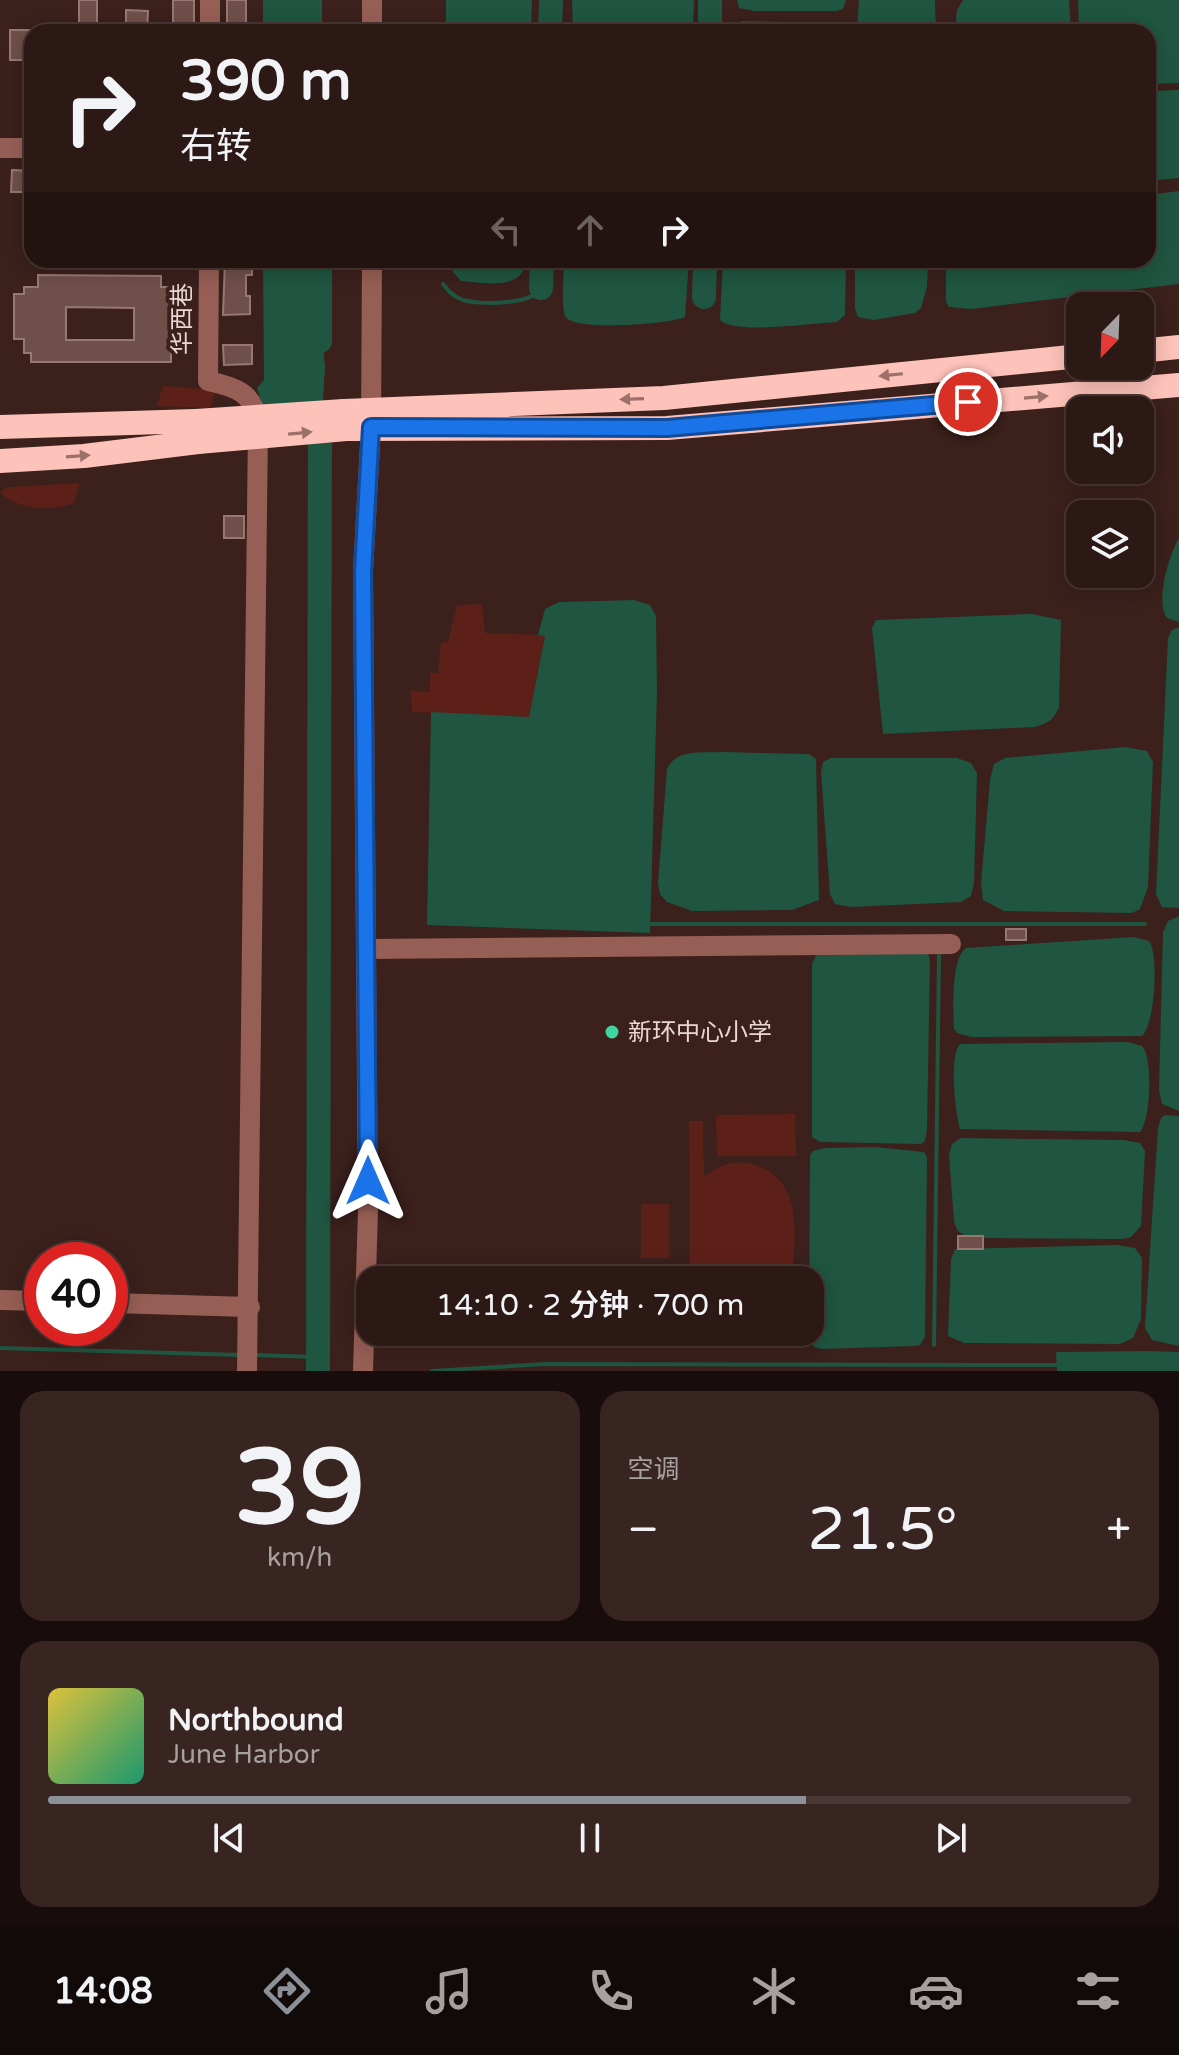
<!DOCTYPE html>
<html lang="zh">
<head>
<meta charset="utf-8">
<style>
	:root { --surface:#2c1815; --page:#382522; --text:#f1f3f6; --muted:#a6a0a0; --line:#483734; --accent:#8c9099 }
	body { margin:0; font-family:"Varela Round","Noto Sans SC",sans-serif; background:var(--page); color:var(--text); height:100vh; display:flex; flex-direction:column; font-size:30px; white-space:nowrap }
	* { box-sizing:border-box; margin:0 }
	p { font-size:26px; color:var(--muted) }
	.icon { flex:none; width:44px; height:44px; fill:none; stroke:currentColor; stroke-width:2; stroke-linecap:round; stroke-linejoin:round }
	.map { position:relative; height:1371px; overflow:hidden }
	.side { display:flex; flex-direction:column; gap:20px; padding:20px; background:#180d0c; flex:1 }
	.side>* { flex:none }
	.hud { position:absolute; left:24px; top:24px; width:1132px; height:244px; border-radius:24px; box-shadow:0 4px 20px #0003,0 0 0 2px var(--line); background:#2c1815; color:var(--text); overflow:hidden }
	.needle { width:52px; rotate:203deg }
	.buttons { position:absolute; left:1066px; top:292px; display:grid; gap:16px }
	.buttons a { display:grid; place-items:center; width:88px; height:88px; border-radius:16px; background:var(--surface); box-shadow:0 4px 20px #0003,0 0 0 2px var(--line); font-size:40px }
	.speed { position:absolute; left:24px; top:1242px; display:flex; gap:16px; font-size:40px; font-weight:700; text-align:center }
	.speed>* { display:grid; place-content:center; width:104px; height:104px; border-radius:50%; background:var(--surface); box-shadow:0 4px 20px #0003,0 0 0 2px var(--line); line-height:1 }
	.speed .limit { border:12px solid #d22; background:#fff; color:#111 }
	.pin { position:absolute; display:grid; place-items:center; width:68px; height:68px; color:#fff; margin:-34px; border:4px solid #fff; border-radius:50%; box-shadow:0 2px 8px #0007 }
	.me { position:absolute; width:88px; margin:-44px; rotate:0deg; stroke-linejoin:round; filter:drop-shadow(0 0 6px #0008) }
	.turn { display:flex; align-items:center; gap:28px; height:168px; padding:0 24px; font-size:36px }
	.turn .icon { width:104px; height:104px; stroke-width:2.5 }
	.turn b { display:block; font-size:56px; line-height:68px }
	.lanes { display:flex; align-items:center; height:76px; padding:0 24px; background:#0003; justify-content:center; gap:40px; direction:ltr }
	.lanes .off { opacity:.35 }
	.big { font-size:60px; font-weight:600; line-height:1.1 }
	.side .widget { flex:1; display:flex; flex-direction:column; justify-content:center; gap:12px; min-width:0; padding:0 28px; border-radius:24px; background:var(--page) }
	.side .dial { align-items:center; gap:0 }
	.dial b { font-size:104px; line-height:1 }
	.song { display:flex; align-items:center; gap:24px }
	.cover { width:96px; height:96px; border-radius:12px; background:linear-gradient(135deg,hsl(50 70% 55%),hsl(160 70% 35%)) }
	.played { height:8px; border-radius:4px; background:linear-gradient(90deg,var(--accent) 70%,var(--line) 70%) }
	.keys { display:flex; justify-content:space-around; direction:ltr }
	.heat { display:flex; justify-content:space-between; align-items:center; font-size:44px; direction:ltr }
	.side .tiles { flex:1; display:grid; gap:20px; grid-template-columns:1fr 1fr }
	.widget:last-child { grid-column:span 2 }
	.trip { position:absolute; left:356px; top:1266px; width:468px; height:80px; border-radius:24px; background:var(--surface); box-shadow:0 4px 20px #0003,0 0 0 2px var(--line); font-weight:600; line-height:80px; text-align:center }
	.tabs { display:flex; height:128px; justify-content:space-around; align-items:center; background:#120a08; color:var(--muted) }
	.tabs .icon { width:56px; height:56px }
	.tabs .selected { color:var(--accent) }
	.tabs b { font-size:36px; color:var(--text) }
	.map>svg:first-child { display:block }
	.green { fill:#5d2019 }
	.water { fill:#1f5541 }
	.lines { fill:none; stroke-linecap:round; stroke-linejoin:round }
	.stream { stroke:#1f5541; stroke-width:4 }
	.river { stroke:#1f5541; stroke-width:24 }
	.building { fill:#6f4f4a; stroke:#997771; stroke-width:2; fill-rule:evenodd }
	.minor { stroke:#975e55; stroke-width:20 }
	.highway { stroke:#fdc2b9; stroke-width:24 }
	.highway-bridge { stroke:#fdc2b9; stroke-width:24 }
	.oneway { fill:#9c716a }
	.route-casing { stroke:#114b97; stroke-width:20 }
	.route { stroke:#1a73e8; stroke-width:14 }
	.poi-dot { fill:#41d4a1; stroke:#3b201c; stroke-width:3 }
	.labels { text-anchor:middle; stroke-width:8; stroke-linejoin:round; paint-order:stroke }
	.street-label { font-size:24px; fill:#ead7d3; stroke:#3b201c }
	.poi-label { font-size:24px; fill:#ead7d3; stroke:#3b201c; text-anchor:start }
</style>
</head>
<body>
<div class="map">
<svg width="1179" height="1371" viewBox="0 0 1179 1371">
	<rect width="100%" height="100%" fill="#3b201c"/>
	<path class="green" d="M163 386 216 390 210 408 157 406Z
		M80 483 74 503C51 512 17 510 0 492L8 487Z
		M482 604 485 633 545 635 529 717 412 712 411 691 430 692V673H438L441 643 448 642 457 605Z
		M795 1114 796 1156H717L716 1115Z
		M689 1121H703L704 1177C709 1174 714 1170 719 1167 747 1154 781 1170 790 1199 798 1223 793 1255 793 1280H690Z
		M641 1204H669V1258H641Z
		M711 1332H773C751 1344 733 1344 711 1332Z"/>
	<path class="water" d="M263 0H322V32H263Z
		M446 0H532L531 32H446Z
		M572 0H694L693 32H573Z
		M737 0H846L843 9 837 11H755L739 8Z
		M859 0H935L936 32H857Z
		M963 0H1069L1071 32H955L957 10Z
		M1078 0H1179V83L1148 84V32H1079Z
		M742 21 841 23 845 24 846 32H732L734 27Z
		M1179 90V178L1148 181V91Z
		M1179 191V284L971 309 949 307 946 302V260H1148V195Z
		M263 260H321L317 273 325 367 322 414 267 418 257 388 264 380Z
		M451 260H526C524 291 484 283 461 281L453 272Z
		M564 260H689L685 317C670 324 571 332 565 316 561 303 564 274 564 260Z
		M723 260H846L845 315 837 322C813 323 734 335 720 320Z
		M855 260H928L927 287 921 308 915 313 874 320 858 317 855 308Z
		M1179 538V622L1167 618C1155 601 1169 555 1179 538Z
		M634 600 650 605 656 616 657 693 650 933 427 925 431 712 529 717 545 636 538 635 545 609 559 602Z
		M1031 614 1061 620 1059 707C1054 720 1048 723 1035 727L883 734 872 628 876 620Z
		M1179 627V908L1162 907 1156 894 1168 638 1172 630Z
		M1125 747 1147 751 1153 762 1148 887 1140 909 1132 913 1004 911 983 900 981 883 990 780 994 764 1005 758Z
		M723 752 809 754 816 759 819 900 792 910 692 911 667 902 660 894 658 883 667 769C676 748 704 753 723 752Z
		M831 758H957L971 763 977 773 974 883 971 896 961 902 851 907 835 904 830 894 821 772 823 762Z
		M1179 916V1111L1162 1104 1159 1090 1163 932 1168 921Z
		M1134 937 1149 941C1159 953 1155 1025 1142 1036L971 1037 957 1033 954 1029C953 1010 951 958 966 948Z
		M817 953H928L930 960 927 1129 925 1141 921 1144 820 1142 812 1137V964Z
		M1127 1042 1142 1046C1153 1057 1151 1120 1140 1132L960 1129C955 1112 949 1056 960 1044Z
		M1165 1115 1179 1116V1346L1152 1340 1145 1328 1158 1128 1161 1118Z
		M961 1138 1124 1140 1140 1143 1145 1151 1141 1226 1131 1237 1122 1239 978 1238C965 1236 957 1235 954 1221L949 1155 952 1144Z
		M875 1147 924 1152 927 1157 925 1337 920 1345 915 1346 821 1349 814 1347 809 1334 810 1155 813 1151 824 1148Z
		M1117 1245 1135 1248 1142 1258 1141 1319 1133 1338 1120 1344 964 1343 948 1336 951 1259 955 1249Z
		M1149 1351 1179 1352V1371H1057L1056 1352Z"/>
	<g class="lines">
		<path class="stream" d="M443 284C448 291 454 297 463 300 480 305 532 305 541 288
			M649 924H1145
			M934 1345 939 955
			M0 1348 242 1355
			M255 1355 317 1357
			M432 1371 545 1364 1059 1365"/>
		<path class="river" d="M550 32 551 0
			M710 32V0
			M541 288 542 260
			M704 297 705 260
			M320 341V260
			M318 1371 320 413"/>
	</g>
	<path class="building" d="M79 0H97V32H79Z
		M173 0H194V32H173Z
		M227 0H246V32H227Z
		M126 10 148 11 147 32 126 31Z
		M10 30H32V60H10Z
		M12 170 32 171V192H11Z
		M225 260H252V275H246V296H250V314L223 315Z
		M38 275 161 276V287H177V293H187V340H177V353H171V362H31V353H24V339H14V294H24V287H38ZM66 307 134 308V340H66Z
		M223 345H252V364L224 365Z
		M224 516H244V538H224Z
		M1006 929H1026V940H1006Z
		M958 1236H983V1249H958Z"/>
	<g class="lines">
		<path class="minor" d="M210 32V0
			M372 32V0
			M0 148H32
			M208 379 209 260
			M208 381C236 387 255 393 258 425L247 1371
			M366 949 951 944
			M0 1300 42 1301
			M110 1303 250 1307
			M363 1371 368 1211 363 571 371 427 372 260"/>
		<path class="highway" d="M1140 351 1179 347
			M344 411 664 398 1080 356
			M0 427 196 421
			M346 429 667 428 1179 385
			M0 461 84 456 198 442"/>
		<path class="highway-bridge" d="M196 421 344 411
			M198 442 346 429"/>
	</g>
	<defs><path id="oneway-solid" d="M-6-.8H1V-3.2L6.5 0L1 3.2V.8H-6Z" transform="scale(2)"/></defs>
	<g class="oneway">
		<use href="#oneway-solid" transform="translate(891 375) rotate(174)"/>
		<use href="#oneway-solid" transform="translate(1036 397) rotate(-5)"/>
		<use href="#oneway-solid" transform="translate(632 399) rotate(178)"/>
		<use href="#oneway-solid" transform="translate(300 433) rotate(-5)"/>
		<use href="#oneway-solid" transform="translate(78 456) rotate(-4)"/>
	</g>
	<g class="lines">
		<defs>
			<path id="route" d="M368 1181 363 571 371 427 667 428 968 402"/>
		</defs>
		<use href="#route" class="route-casing"/>
		<use href="#route" class="route"/>
	</g>
	<circle class="poi-dot" cx="612" cy="1032" r="8"/>
	<g class="labels">
		<g class="street-label">
			<text transform="translate(182 319) rotate(-90)" y="8">华西巷</text>
		</g>
		<g class="poi-label">
			<text x="628" y="1040">新环中心小学</text>
		</g>
	</g>
</svg>
<div class="buttons">
<a><svg class="needle" viewBox="-14 -14 28 28"><path d="M0-13l5 13h-10z" fill="#e53935"/><path d="M0 13l5-13h-10z" fill="#a6a0a0"/></svg></a>
<a><svg class="icon" aria-label="sound" viewBox="0 0 24 24"><path d="M4 9h4l5-4v14l-5-4H4zM17 9q2 3 0 6"/></svg></a>
<a><svg class="icon" aria-label="layers" viewBox="0 0 24 24"><path d="M12 4l9 5-9 5-9-5zM3 14l9 5 9-5"/></svg></a>
</div>
<div class="speed"><div class="limit">40</div></div>
<div class="pin" style="left:968px;top:402px;background:#d93025"><svg class="icon" aria-label="arrive" viewBox="0 0 24 24"><path d="M6 21V4h12l-3 4 3 4H6"/></svg></div>
<svg class="me" style="left:368px;top:1181px" viewBox="-20 -20 40 40"><path d="M0-17L14 15 0 8-14 15z" fill="#1a73e8" stroke="#fff" stroke-width="4"/></svg>
<div class="trip">14:10 · 2 分钟 · 700 m</div>
<div class="hud">
<div class="turn"><svg class="icon" aria-label="right" viewBox="0 0 24 24"><path d="M7 20v-9h11M14 6l5 5-5 5"/></svg><div><b>390 m</b>右转</div></div>
<div class="lanes"><svg class="icon off" aria-label="left" viewBox="0 0 24 24"><path d="M17 20v-9H6M10 6l-5 5 5 5"/></svg><svg class="icon off" aria-label="ahead" viewBox="0 0 24 24"><path d="M12 20V5M6 11l6-6 6 6"/></svg><svg class="icon" aria-label="right" viewBox="0 0 24 24"><path d="M7 20v-9h11M14 6l5 5-5 5"/></svg></div>
</div>
</div>
<section class="side">
<div class="tiles">
<div class="widget dial"><b>39</b><p>km/h</p></div>
<div class="widget"><p>空调</p>
<div class="heat"><a>−</a><b class="big">21.5°</b><a>+</a></div>
</div>
<div class="widget">
<div class="song"><i class="cover"></i><div><b>Northbound</b><p>June Harbor</p></div></div>
<div class="played"></div>
<div class="keys"><svg class="icon" aria-label="previous" viewBox="0 0 24 24"><path d="M18 5L8 12l10 7zM5 5v14"/></svg><svg class="icon" aria-label="pause" viewBox="0 0 24 24"><path d="M8 5v14M16 5v14"/></svg><svg class="icon" aria-label="next" viewBox="0 0 24 24"><path d="M6 5l10 7-10 7zM19 5v14"/></svg></div>
</div>
</div>
</section>
<nav class="tabs">
<b>14:08</b>
<svg class="icon selected" aria-label="directions" viewBox="0 0 24 24"><path d="M12 3l9 9-9 9-9-9zM9 14v-3h6M13 9l2 2-2 2"/></svg>
<svg class="icon" aria-label="music" viewBox="0 0 24 24"><path d="M9 18V5l10-2v13"/><circle cx="6" cy="18" r="3"/><circle cx="16" cy="16" r="3"/></svg>
<svg class="icon" aria-label="phone" viewBox="0 0 24 24"><path d="M5 4h4l2 5-3 2q2 4 5 5l2-3 5 2v4C11 20 4 13 5 4z"/></svg>
<svg class="icon" aria-label="climate" viewBox="0 0 24 24"><path d="M12 3v18M4 7l16 10M4 17L20 7"/></svg>
<svg class="icon" aria-label="car" viewBox="0 0 24 24"><path d="M5 17H2v-5l4-1 3-4h7l3 4 3 1v5h-3M9 17h6M6 11h13"/><circle cx="7" cy="17" r="2"/><circle cx="17" cy="17" r="2"/></svg>
<svg class="icon" aria-label="filters" viewBox="0 0 24 24"><path d="M4 7h16M4 17h16"/><circle cx="9" cy="7" r="2"/><circle cx="15" cy="17" r="2"/></svg>
</nav>
</body>
</html>
